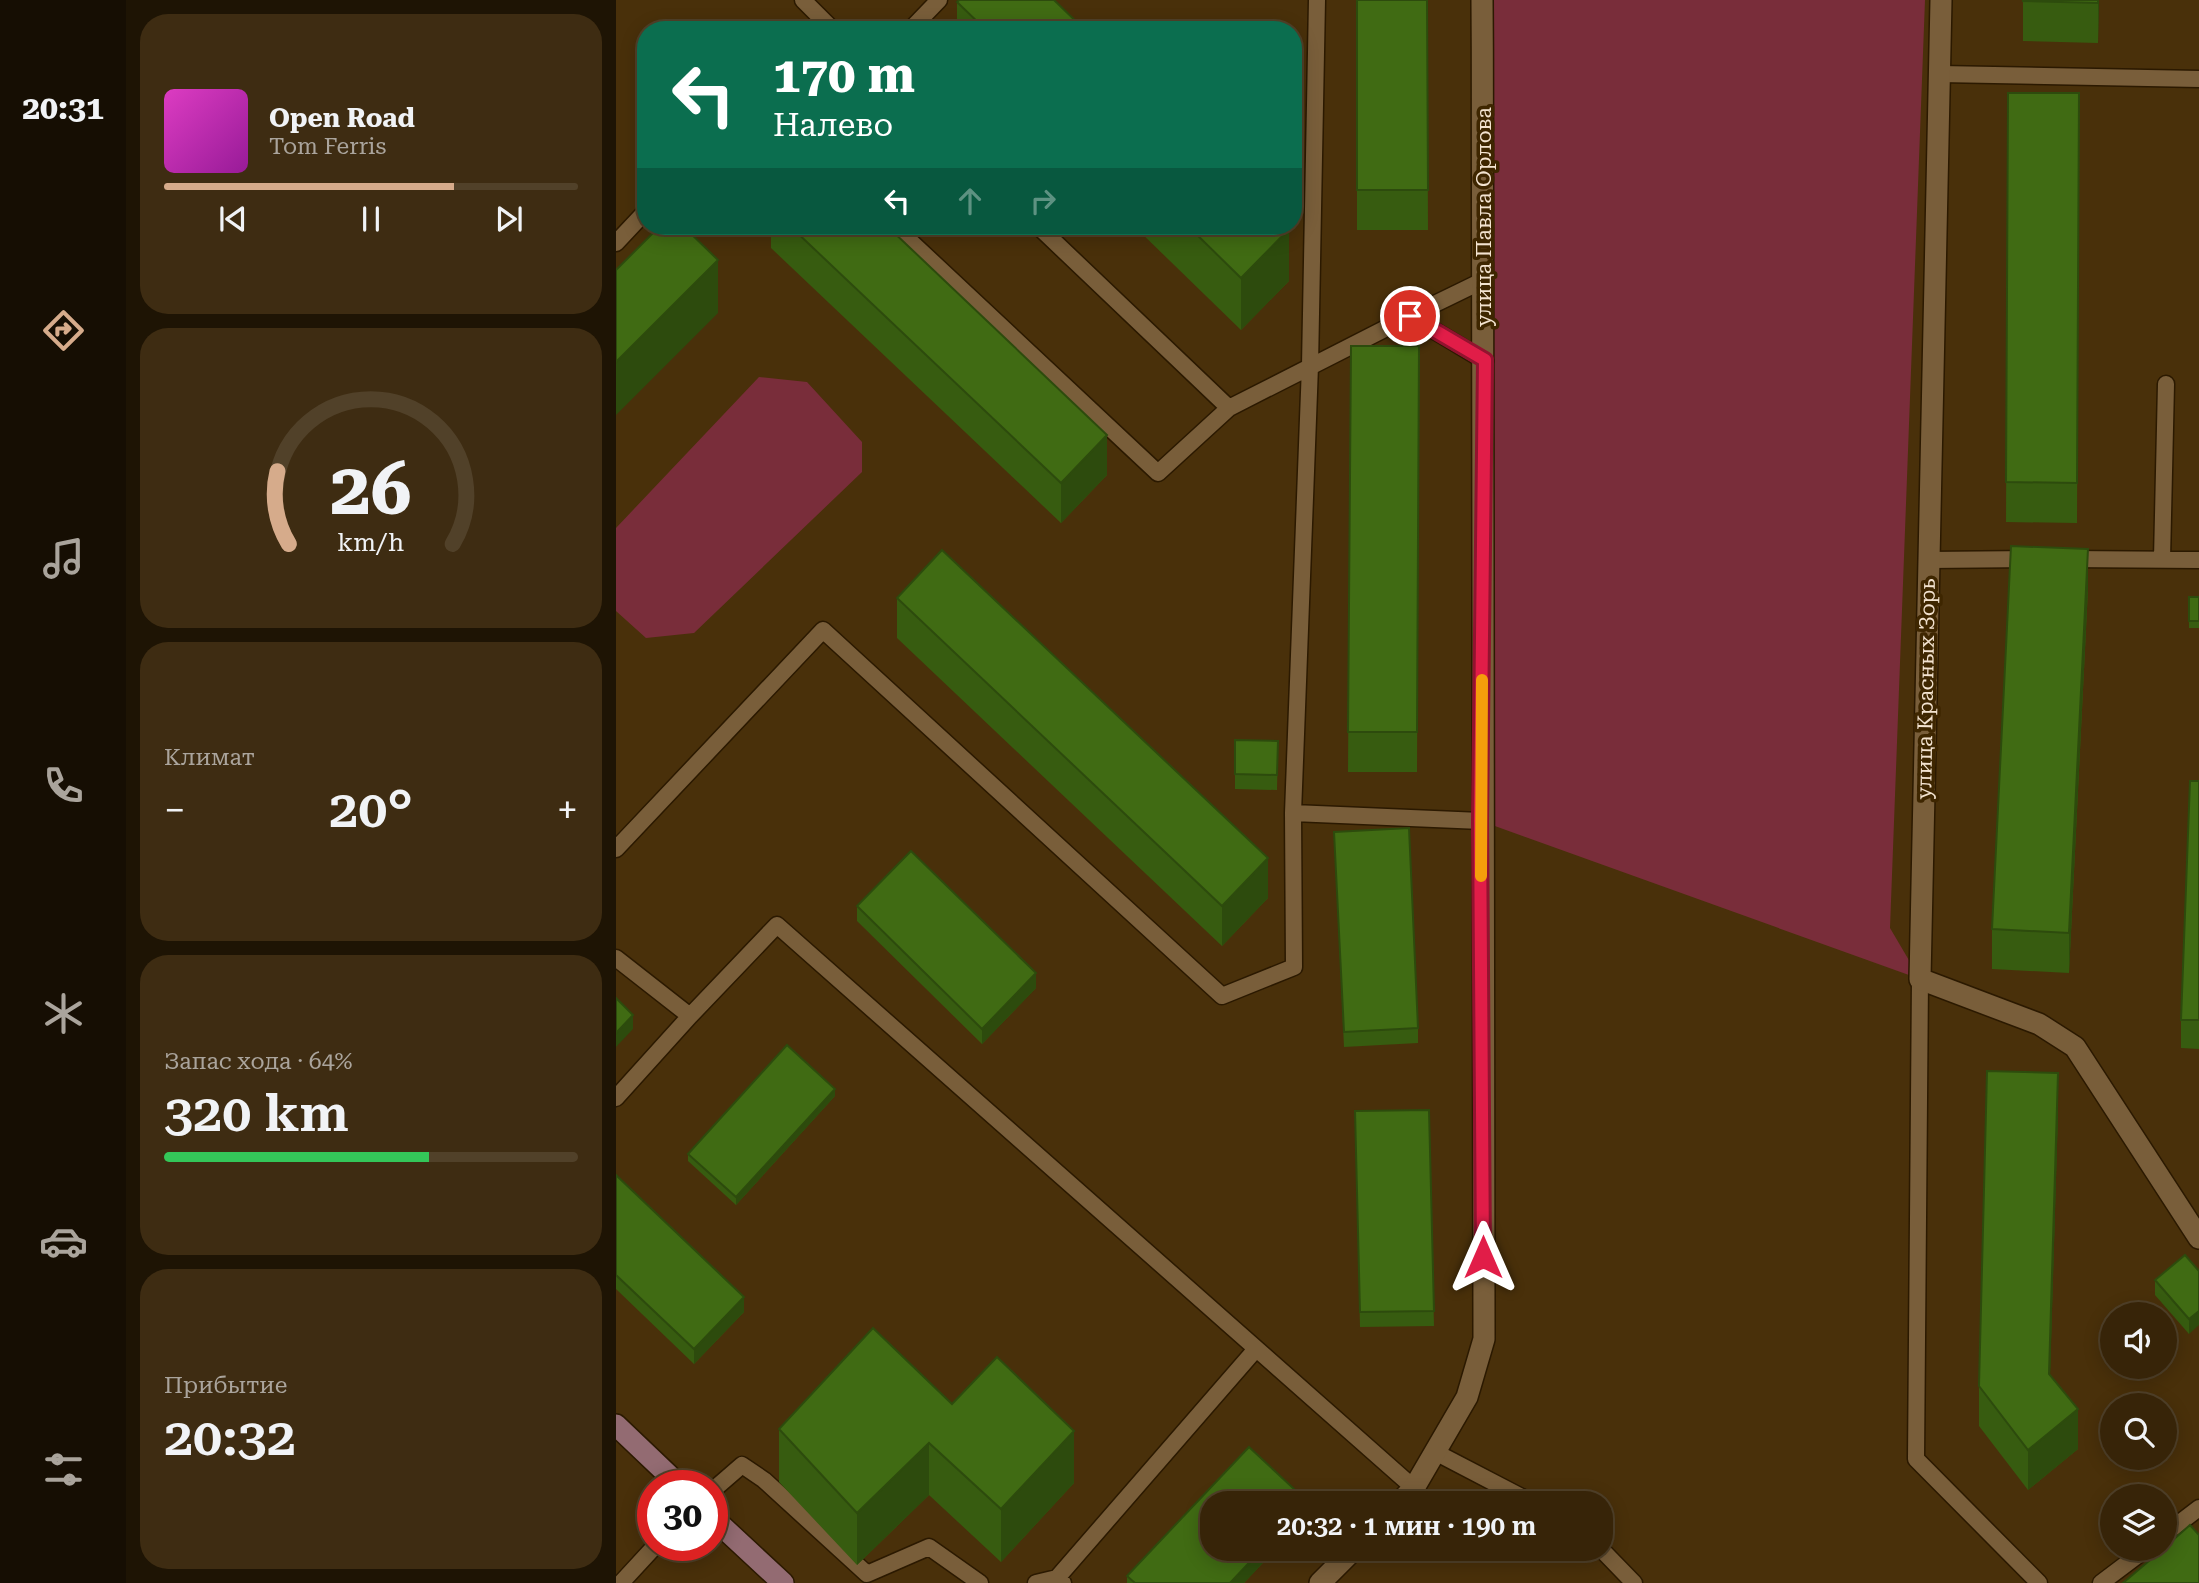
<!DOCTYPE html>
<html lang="ru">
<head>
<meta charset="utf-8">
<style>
	:root { --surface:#372408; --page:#3e2c12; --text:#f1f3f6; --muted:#aaa49c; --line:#514129; --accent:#d6ab8b }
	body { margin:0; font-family:"Roboto Serif",serif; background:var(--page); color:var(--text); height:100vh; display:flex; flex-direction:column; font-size:26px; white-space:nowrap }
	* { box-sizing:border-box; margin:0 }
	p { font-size:23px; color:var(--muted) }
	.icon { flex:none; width:38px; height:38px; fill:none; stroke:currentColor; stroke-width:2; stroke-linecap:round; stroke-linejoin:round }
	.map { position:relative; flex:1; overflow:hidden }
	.drawer { display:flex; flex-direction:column; gap:14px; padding:14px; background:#1e1404; width:490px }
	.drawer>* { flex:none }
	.banner { position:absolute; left:21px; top:21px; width:665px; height:214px; border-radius:28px; box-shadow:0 4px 18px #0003,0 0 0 2px var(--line); background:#0b6e4f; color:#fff; overflow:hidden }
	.fabs { position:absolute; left:1484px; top:1302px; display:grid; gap:14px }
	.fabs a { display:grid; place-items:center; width:77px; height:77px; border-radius:50%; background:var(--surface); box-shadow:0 4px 18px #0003,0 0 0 2px var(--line); font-size:35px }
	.speed { position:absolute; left:21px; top:1470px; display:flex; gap:14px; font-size:35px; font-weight:700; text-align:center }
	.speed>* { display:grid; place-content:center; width:91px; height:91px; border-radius:50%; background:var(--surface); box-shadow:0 4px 18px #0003,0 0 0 2px var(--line); line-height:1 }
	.speed .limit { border:10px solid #d22; background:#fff; color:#111 }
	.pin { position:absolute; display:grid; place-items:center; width:60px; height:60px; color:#fff; margin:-30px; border:4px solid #fff; border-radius:50%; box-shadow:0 2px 7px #0007 }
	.me { position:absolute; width:77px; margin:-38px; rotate:0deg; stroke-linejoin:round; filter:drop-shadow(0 0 5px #0008) }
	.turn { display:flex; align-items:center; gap:24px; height:147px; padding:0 21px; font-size:32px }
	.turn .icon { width:91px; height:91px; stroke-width:2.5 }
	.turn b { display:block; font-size:49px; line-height:60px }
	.lanes { display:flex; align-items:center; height:66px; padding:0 21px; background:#0003; justify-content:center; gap:35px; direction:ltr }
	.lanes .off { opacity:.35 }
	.big { font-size:52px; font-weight:600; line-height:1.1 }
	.drawer .tile { flex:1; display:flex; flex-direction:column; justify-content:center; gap:10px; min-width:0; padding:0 24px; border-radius:28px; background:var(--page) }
	.drawer .dial { align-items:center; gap:0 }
	.dial svg { height:182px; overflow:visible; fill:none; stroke:var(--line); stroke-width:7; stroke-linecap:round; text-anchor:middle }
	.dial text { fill:var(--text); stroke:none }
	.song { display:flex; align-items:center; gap:21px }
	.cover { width:84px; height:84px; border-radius:10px; background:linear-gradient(135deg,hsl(310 70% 55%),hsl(300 70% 35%)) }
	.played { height:7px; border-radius:4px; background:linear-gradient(90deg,var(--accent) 70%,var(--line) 70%) }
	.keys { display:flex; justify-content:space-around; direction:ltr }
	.heat { display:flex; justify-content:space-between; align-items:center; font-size:38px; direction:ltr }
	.charge { height:10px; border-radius:5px; background:linear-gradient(90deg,#34c759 64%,var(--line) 0) }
	.trip { position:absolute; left:584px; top:1491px; width:413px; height:70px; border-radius:28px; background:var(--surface); box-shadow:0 4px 18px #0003,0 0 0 2px var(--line); font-weight:600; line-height:70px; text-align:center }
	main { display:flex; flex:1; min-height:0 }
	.tab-bar { display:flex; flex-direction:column; width:126px; justify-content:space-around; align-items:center; background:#160e03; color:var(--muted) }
	.tab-bar .icon { width:49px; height:49px }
	.tab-bar .on { color:var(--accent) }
	.tab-bar b { font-size:32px; color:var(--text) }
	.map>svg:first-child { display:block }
	.grass { fill:#792d3a }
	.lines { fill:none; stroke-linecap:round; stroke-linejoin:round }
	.lane-casing { stroke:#2b1900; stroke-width:19 }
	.street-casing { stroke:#2b1900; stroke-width:24 }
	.secondary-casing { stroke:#2b1900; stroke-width:24 }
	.lane { stroke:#795e3a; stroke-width:16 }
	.street { stroke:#795e3a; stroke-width:21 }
	.secondary { stroke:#936b72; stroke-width:21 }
	.wall { fill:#375c10 }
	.shaded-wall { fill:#2d4b0d }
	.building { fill:#406b13; stroke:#2d4b0d; stroke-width:2 }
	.route-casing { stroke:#92132f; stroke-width:18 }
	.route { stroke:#e11d48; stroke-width:12 }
	.slow { stroke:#f59e0b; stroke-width:12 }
	.labels { text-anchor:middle; stroke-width:7; stroke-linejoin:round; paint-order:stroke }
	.street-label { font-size:21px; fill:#f3e3d0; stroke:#3e2600 }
</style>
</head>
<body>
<main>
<nav class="tab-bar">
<b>20:31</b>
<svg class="icon on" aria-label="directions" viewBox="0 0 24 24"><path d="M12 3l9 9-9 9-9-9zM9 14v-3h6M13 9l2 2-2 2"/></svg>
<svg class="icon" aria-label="music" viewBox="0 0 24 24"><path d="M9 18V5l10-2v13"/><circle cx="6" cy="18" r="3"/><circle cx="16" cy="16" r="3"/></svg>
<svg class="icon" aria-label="phone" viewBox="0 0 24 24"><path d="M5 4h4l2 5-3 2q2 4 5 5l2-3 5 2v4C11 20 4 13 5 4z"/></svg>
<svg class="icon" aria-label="climate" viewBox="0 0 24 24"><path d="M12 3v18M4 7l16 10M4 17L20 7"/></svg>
<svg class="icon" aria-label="car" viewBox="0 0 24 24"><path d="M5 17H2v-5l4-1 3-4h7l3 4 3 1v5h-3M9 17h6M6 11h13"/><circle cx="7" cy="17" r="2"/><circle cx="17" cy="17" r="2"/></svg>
<svg class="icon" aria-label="filters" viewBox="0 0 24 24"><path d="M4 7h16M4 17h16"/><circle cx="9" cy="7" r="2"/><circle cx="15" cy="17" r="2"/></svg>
</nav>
<section class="drawer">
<div class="tile">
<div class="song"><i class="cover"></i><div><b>Open Road</b><p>Tom Ferris</p></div></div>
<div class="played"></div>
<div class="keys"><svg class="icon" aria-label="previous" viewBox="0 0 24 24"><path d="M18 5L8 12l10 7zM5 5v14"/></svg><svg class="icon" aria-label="pause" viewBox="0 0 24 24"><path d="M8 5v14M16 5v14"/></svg><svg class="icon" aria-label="next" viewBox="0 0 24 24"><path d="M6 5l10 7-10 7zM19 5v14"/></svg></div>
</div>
<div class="tile dial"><svg viewBox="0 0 100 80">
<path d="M14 69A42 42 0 1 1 86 69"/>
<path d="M14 69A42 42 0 0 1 9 37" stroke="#d6ab8b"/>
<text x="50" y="56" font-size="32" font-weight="700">26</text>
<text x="50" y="72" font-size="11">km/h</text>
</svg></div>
<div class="tile"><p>Климат</p>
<div class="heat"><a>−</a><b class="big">20°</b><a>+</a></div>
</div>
<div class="tile"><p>Запас хода · 64%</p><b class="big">320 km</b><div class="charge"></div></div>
<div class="tile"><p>Прибытие</p><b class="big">20:32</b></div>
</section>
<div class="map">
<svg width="1583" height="1583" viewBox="0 0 1583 1583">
	<rect width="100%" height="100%" fill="#49300a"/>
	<path class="grass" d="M864 0H1309L1274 928 1304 979 865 821Z
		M143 377 191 382 246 442V472L78 633 30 638 0 611V528Z"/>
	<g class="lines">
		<defs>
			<path id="lane" d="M187 0 217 30
				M701 0 694 366 677 813 865 821
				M294 30 323 0
				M1324 74 1583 79
				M278 226 542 473 613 408
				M422 226 613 408 794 316
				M0 243 30 211
				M868 280 794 316 869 361
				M1452 559 1583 560
				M1546 559 1550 384
				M1313 560 1416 559
				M0 849 207 630 606 996 678 967 677 813
				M0 958 74 1016 161 925 798 1488
				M1304 979 1300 1459 1423 1583
				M0 1098 74 1016
				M819 1452 917 1503
				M96 1491 126 1465 148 1480 251 1574 313 1547 364 1583
				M1549 1534 1583 1508
				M985 1549 1018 1583
				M441 1578 640 1349
				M5 1583 40 1545
				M420 1583 441 1578 447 1583
				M1485 1583 1530 1549"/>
			<path id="street" d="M1325 0 1304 979 1423 1024 1459 1047 1583 1238
				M783 1503 798 1488 851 1397 868 1339C865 892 869 446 866 0
				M704 1583 738 1549"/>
			<path id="secondary" d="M0 1425 64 1486
				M96 1517 167 1583"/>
		</defs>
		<use href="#lane" class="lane-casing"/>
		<use href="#street" class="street-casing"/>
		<use href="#secondary" class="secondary-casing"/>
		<use href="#lane" class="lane"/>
		<use href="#street" class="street"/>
		<use href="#secondary" class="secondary"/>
	</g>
	<path class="wall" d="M741 0H811L812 230H741Z
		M1407 0H1483L1482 43 1407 41Z
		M341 2 469 30H341Z
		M1392 93H1463L1461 523 1390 522Z
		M155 226H271L491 475 445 523 155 248Z
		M518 226H670L673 281 625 330Z
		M735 346H803L801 772H732Z
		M1472 589 1453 973 1376 969V929Z
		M1573 597H1583V628H1573Z
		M281 598 652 898 606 946 281 638Z
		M619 740 662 741 661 790 619 789Z
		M1583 781V1049L1565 1048V1020Z
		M718 832 802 1028V1043L728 1047Z
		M241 906 420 988 366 1044 241 921Z
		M219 1096 120 1205 72 1161V1154Z
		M813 1110 818 1326 744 1327 739 1111Z
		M1442 1113 1434 1375 1462 1449 1412 1490 1363 1426V1386Z
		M0 1175 128 1312 78 1364 0 1289Z
		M1583 1271 1573 1334 1539 1295V1280Z
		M336 1404 458 1483 385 1562 313 1495 241 1565 163 1482V1429Z
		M691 1503 597 1549H660L628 1583H511V1576Z"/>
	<path class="shaded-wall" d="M1482 0H1483L1482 43Z
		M673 229V281L625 330V278Z
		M102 260V313L0 415V362Z
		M491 435V475L445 523V483Z
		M1472 549V589L1453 973V933Z
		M652 858V898L606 946V906Z
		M420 973V988L366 1044V1029Z
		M17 1015V1029L0 1047V1033Z
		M1442 1073V1113L1433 1413V1374Z
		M219 1089V1096L120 1205V1197Z
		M128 1297V1312L78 1364V1349Z
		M1583 1311V1325L1573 1334V1319Z
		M1462 1409V1449L1412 1490V1450Z
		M458 1431V1483L385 1562V1509Z
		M313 1443V1495L241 1565V1513Z
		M646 1549H660L628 1583H614Z"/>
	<path class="building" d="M343 0H438L469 30H370L341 2Z
		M741 0H811L812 190H741Z
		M1407 0H1482V3L1407 1Z
		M1392 93H1463L1461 483 1390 482Z
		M44 226H67L102 260 0 362V270Z
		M174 226H271L491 435 445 483Z
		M572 226H670L673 229 625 278Z
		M735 346H803L801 732H732Z
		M1395 546 1472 549 1453 933 1376 929Z
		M326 550 652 858 606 906 281 598Z
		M1573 597H1583V621H1573Z
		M619 740 662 741 661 775 619 774Z
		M1574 781H1583V1020H1565Z
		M793 828 802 1028 728 1032 718 832Z
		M295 851 420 973 366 1029 241 906Z
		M0 998 17 1015 0 1033Z
		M171 1045 219 1089 120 1197 72 1154Z
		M1371 1071 1442 1073 1433 1374 1462 1409 1412 1450 1363 1386Z
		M813 1110 818 1311 744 1312 739 1111Z
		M0 1175 128 1297 78 1349 0 1275Z
		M1569 1255 1583 1271V1311L1573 1319 1539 1280Z
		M257 1328 336 1404 381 1357 458 1431 385 1509 313 1443 241 1513 163 1429Z
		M633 1447 691 1501 689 1503H597V1549H646L614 1583H519L511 1576Z
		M1574 1525 1583 1535V1583H1507L1547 1549H1549V1547Z"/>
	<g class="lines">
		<defs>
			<path id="route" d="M794 316 869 360 864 821 867 1257"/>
		</defs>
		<use href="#route" class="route-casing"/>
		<use href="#route" class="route"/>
		<path class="slow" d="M865 876 866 680"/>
	</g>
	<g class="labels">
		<g class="street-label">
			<text transform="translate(868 217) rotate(-90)" y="7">улица Павла Орлова</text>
			<text transform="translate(1310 689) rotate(-89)" y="7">улица Красных Зорь</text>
		</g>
	</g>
</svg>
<div class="fabs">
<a><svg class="icon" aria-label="sound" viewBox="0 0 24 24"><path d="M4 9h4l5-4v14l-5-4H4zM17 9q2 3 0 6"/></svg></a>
<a><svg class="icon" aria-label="search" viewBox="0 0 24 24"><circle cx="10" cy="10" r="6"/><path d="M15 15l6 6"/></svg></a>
<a><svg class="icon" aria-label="layers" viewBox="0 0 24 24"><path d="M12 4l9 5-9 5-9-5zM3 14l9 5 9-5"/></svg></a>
</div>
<div class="speed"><div class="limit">30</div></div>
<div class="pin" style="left:794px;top:316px;background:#d93025"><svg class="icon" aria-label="arrive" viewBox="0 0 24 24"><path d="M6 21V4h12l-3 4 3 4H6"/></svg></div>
<svg class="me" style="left:867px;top:1257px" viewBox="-20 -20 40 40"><path d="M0-17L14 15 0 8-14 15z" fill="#e11d48" stroke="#fff" stroke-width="4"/></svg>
<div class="trip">20:32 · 1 мин · 190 m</div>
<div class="banner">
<div class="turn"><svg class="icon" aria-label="left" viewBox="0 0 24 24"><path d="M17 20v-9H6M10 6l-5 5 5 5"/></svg><div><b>170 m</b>Налево</div></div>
<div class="lanes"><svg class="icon" aria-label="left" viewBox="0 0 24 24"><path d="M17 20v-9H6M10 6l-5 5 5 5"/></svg><svg class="icon off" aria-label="ahead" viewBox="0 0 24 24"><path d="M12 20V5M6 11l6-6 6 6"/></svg><svg class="icon off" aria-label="right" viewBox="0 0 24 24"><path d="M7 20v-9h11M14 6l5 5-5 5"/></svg></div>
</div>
</div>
</main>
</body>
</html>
